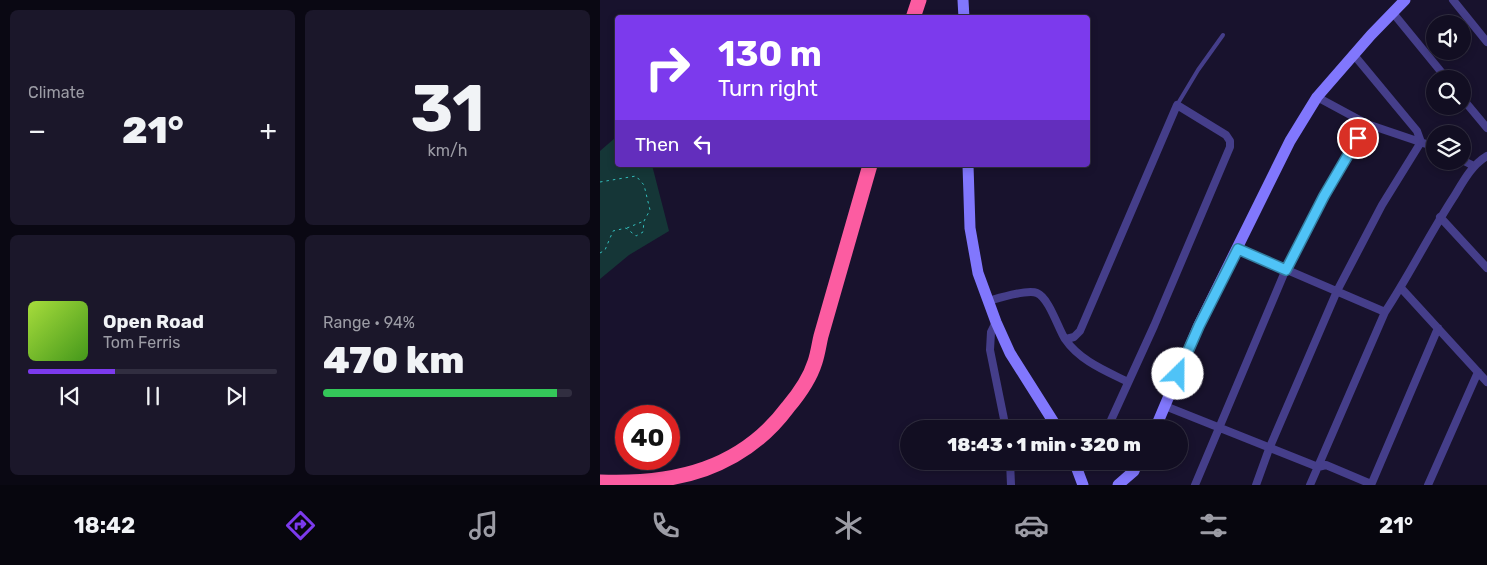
<!DOCTYPE html>
<html lang="en">
<head>
<meta charset="utf-8">
<style>
	:root { --surface:#120e22; --page:#1b172a; --text:#f1f3f6; --muted:#9c9ca5; --line:#312e40; --accent:#7c3aed }
	body { margin:0; font-family:Rubik,sans-serif; background:var(--page); color:var(--text); height:100vh; display:flex; flex-direction:column; font-size:19px; white-space:nowrap }
	* { box-sizing:border-box; margin:0 }
	p { font-size:16px; color:var(--muted) }
	.icon { flex:none; width:28px; height:28px; fill:none; stroke:currentColor; stroke-width:2; stroke-linecap:round; stroke-linejoin:round }
	.map { position:relative; flex:1; overflow:hidden }
	.sheet { display:flex; flex-direction:column; gap:10px; padding:10px; background:#0a0813; width:600px }
	.sheet>* { flex:none }
	.banner { position:absolute; left:15px; top:15px; width:475px; height:152px; border-radius:5px; box-shadow:0 2px 8px #0003,0 0 0 1px var(--line); background:#7c3aed; color:#fff; overflow:hidden }
	.controls { position:absolute; left:826px; top:15px; display:grid; gap:10px }
	.controls a { display:grid; place-items:center; width:45px; height:45px; border-radius:50%; background:var(--surface); box-shadow:0 2px 8px #0003,0 0 0 1px var(--line); font-size:25px }
	.speed { position:absolute; left:15px; top:405px; display:flex; gap:10px; font-size:25px; font-weight:700; text-align:center }
	.speed>* { display:grid; place-content:center; width:65px; height:65px; border-radius:50%; background:var(--surface); box-shadow:0 2px 8px #0003,0 0 0 1px var(--line); line-height:1 }
	.speed .limit { border:8px solid #d22; background:#fff; color:#111 }
	.pin { position:absolute; display:grid; place-items:center; width:42px; height:42px; color:#fff; margin:-21px; border:2px solid #fff; border-radius:50%; box-shadow:0 1px 5px #0007 }
	.me { position:absolute; width:55px; margin:-28px; rotate:23deg; stroke-linejoin:round; filter:drop-shadow(0 0 4px #0008) }
	.turn { display:flex; align-items:center; gap:18px; height:105px; padding:0 20px; font-size:22px }
	.turn .icon { width:65px; height:65px; stroke-width:2.5 }
	.turn b { display:block; font-size:35px; line-height:42px }
	.then { display:flex; align-items:center; height:48px; padding:0 20px; background:#0003; gap:10px; font-size:19px }
	.big { font-size:38px; font-weight:800; line-height:1.1 }
	.sheet .card { flex:1; display:flex; flex-direction:column; justify-content:center; gap:8px; min-width:0; padding:0 18px; border-radius:8px; background:var(--page) }
	.sheet .dial { align-items:center; gap:0 }
	.dial b { font-size:65px; line-height:1 }
	.song { display:flex; align-items:center; gap:15px }
	.cover { width:60px; height:60px; border-radius:8px; background:linear-gradient(135deg,hsl(80 70% 55%),hsl(100 70% 35%)) }
	.played { height:5px; border-radius:2px; background:linear-gradient(90deg,var(--accent) 35%,var(--line) 35%) }
	.keys { display:flex; justify-content:space-around; direction:ltr }
	.heat { display:flex; justify-content:space-between; align-items:center; font-size:28px; direction:ltr }
	.charge { height:8px; border-radius:4px; background:linear-gradient(90deg,#34c759 94%,var(--line) 0) }
	.sheet .tiles { flex:1; display:grid; gap:10px; grid-template-columns:repeat(2,1fr) }
	.trip { position:absolute; left:300px; top:420px; width:288px; height:50px; border-radius:25px; background:var(--surface); box-shadow:0 2px 8px #0003,0 0 0 1px var(--line); font-weight:800; line-height:50px; text-align:center }
	.menu { display:flex; height:80px; justify-content:space-around; align-items:center; background:#07060e; color:var(--muted) }
	.menu .icon { width:35px; height:35px }
	.menu .current { color:var(--accent) }
	.menu b { font-size:22px; color:var(--text) }
	main { display:flex; flex:1; min-height:0 }
	.map>svg:first-child { display:block }
	.green { fill:#153637 }
	.lines { fill:none; stroke-linecap:round; stroke-linejoin:round }
	.path { stroke:#33bdbc; stroke-width:1; stroke-dasharray:2.5 4; stroke-linecap:butt }
	.lane { stroke:#453e8a; stroke-width:4 }
	.street { stroke:#453e8a; stroke-width:8 }
	.secondary { stroke:#8177fd; stroke-width:11 }
	.highway { stroke:#fc5ca1; stroke-width:15 }
	.route-casing { stroke:#337fa1; stroke-width:12 }
	.route { stroke:#4fc3f7; stroke-width:9 }
</style>
</head>
<body>
<main>
<section class="sheet">
<div class="tiles">
<div class="card"><p>Climate</p>
<div class="heat"><a>−</a><b class="big">21°</b><a>+</a></div>
</div>
<div class="card dial"><b>31</b><p>km/h</p></div>
<div class="card">
<div class="song"><i class="cover"></i><div><b>Open Road</b><p>Tom Ferris</p></div></div>
<div class="played"></div>
<div class="keys"><svg class="icon" aria-label="previous" viewBox="0 0 24 24"><path d="M18 5L8 12l10 7zM5 5v14"/></svg><svg class="icon" aria-label="pause" viewBox="0 0 24 24"><path d="M8 5v14M16 5v14"/></svg><svg class="icon" aria-label="next" viewBox="0 0 24 24"><path d="M6 5l10 7-10 7zM19 5v14"/></svg></div>
</div>
<div class="card"><p>Range · 94%</p><b class="big">470 km</b><div class="charge"></div></div>
</div>
</section>
<div class="map">
<svg width="887" height="485" viewBox="0 0 887 485">
	<rect width="100%" height="100%" fill="#18122d"/>
	<path class="green" d="M15 138 17 140 18 165H52L69 231 29 255 0 279V151Z"/>
	<g class="lines">
		<path class="path" d="M0 182 36 176 44 185 50 210 44 221 43 232 36 236 26 228 13 231 5 250 0 253
			M27 228 44 221"/>
		<path class="lane" d="M577 105 598 70 623 35"/>
		<path class="street" d="M853 0 887 42
			M793 13 847 79
			M717 97 767 124 835 147
			M862 98 887 128
			M862 160 874 166
			M840 217 887 268
			M638 249 785 312C810 274 830 233 855 195 864 180 872 165 887 156
			M801 288 887 382
			M388 301C399 298 428 289 437 293 449 298 458 328 465 339 480 361 506 371 528 382
			M396 322 391 332 390 350 406 429
			M466 339 474 337 480 331 577 105 626 135 630 141V147L554 326 507 429
			M565 406 718 467 726 465 771 484
			M410 461 411 485
			M595 485 686 269 724 196 767 124
			M656 485 669 449 737 291 782 205 821 142 817 131 754 55
			M710 485 785 312
			M771 485 838 328
			M828 485 878 372"/>
		<path class="secondary" d="M363 0 364 18
			M368 165 370 228 378 273 396 322 410 353 458 429
			M555 429 599 325 690 141 717 97 771 35 805 0
			M474 461 483 485
			M518 485 534 471 538 461"/>
		<path class="highway" d="M313 18 319 0
			M0 482C75 485 142 469 188 407 199 394 210 378 215 362 218 353 219 344 221 336L270 165"/>
	</g>
	<g class="lines">
		<defs>
			<path id="route" d="M578 374 599 326 638 249 686 270 724 196 758 138"/>
		</defs>
		<use href="#route" class="route-casing"/>
		<use href="#route" class="route"/>
	</g>
</svg>
<div class="controls">
<a><svg class="icon" aria-label="sound" viewBox="0 0 24 24"><path d="M4 9h4l5-4v14l-5-4H4zM17 9q2 3 0 6"/></svg></a>
<a><svg class="icon" aria-label="search" viewBox="0 0 24 24"><circle cx="10" cy="10" r="6"/><path d="M15 15l6 6"/></svg></a>
<a><svg class="icon" aria-label="layers" viewBox="0 0 24 24"><path d="M12 4l9 5-9 5-9-5zM3 14l9 5 9-5"/></svg></a>
</div>
<div class="speed"><div class="limit">40</div></div>
<div class="pin" style="left:758px;top:138px;background:#d93025"><svg class="icon" aria-label="arrive" viewBox="0 0 24 24"><path d="M6 21V4h12l-3 4 3 4H6"/></svg></div>
<svg class="me" style="left:578px;top:374px" viewBox="-20 -20 40 40"><circle r="19" fill="#fff"/><path d="M0-13L10 11 0 6-10 11z" fill="#4fc3f7"/></svg>
<div class="trip">18:43 · 1 min · 320 m</div>
<div class="banner">
<div class="turn"><svg class="icon" aria-label="right" viewBox="0 0 24 24"><path d="M7 20v-9h11M14 6l5 5-5 5"/></svg><div><b>130 m</b>Turn right</div></div>
<div class="then">Then<svg class="icon" aria-label="left" viewBox="0 0 24 24"><path d="M17 20v-9H6M10 6l-5 5 5 5"/></svg></div>
</div>
</div>
</main>
<nav class="menu">
<b>18:42</b>
<svg class="icon current" aria-label="directions" viewBox="0 0 24 24"><path d="M12 3l9 9-9 9-9-9zM9 14v-3h6M13 9l2 2-2 2"/></svg>
<svg class="icon" aria-label="music" viewBox="0 0 24 24"><path d="M9 18V5l10-2v13"/><circle cx="6" cy="18" r="3"/><circle cx="16" cy="16" r="3"/></svg>
<svg class="icon" aria-label="phone" viewBox="0 0 24 24"><path d="M5 4h4l2 5-3 2q2 4 5 5l2-3 5 2v4C11 20 4 13 5 4z"/></svg>
<svg class="icon" aria-label="climate" viewBox="0 0 24 24"><path d="M12 3v18M4 7l16 10M4 17L20 7"/></svg>
<svg class="icon" aria-label="car" viewBox="0 0 24 24"><path d="M5 17H2v-5l4-1 3-4h7l3 4 3 1v5h-3M9 17h6M6 11h13"/><circle cx="7" cy="17" r="2"/><circle cx="17" cy="17" r="2"/></svg>
<svg class="icon" aria-label="filters" viewBox="0 0 24 24"><path d="M4 7h16M4 17h16"/><circle cx="9" cy="7" r="2"/><circle cx="15" cy="17" r="2"/></svg>
<b>21°</b>
</nav>
</body>
</html>
